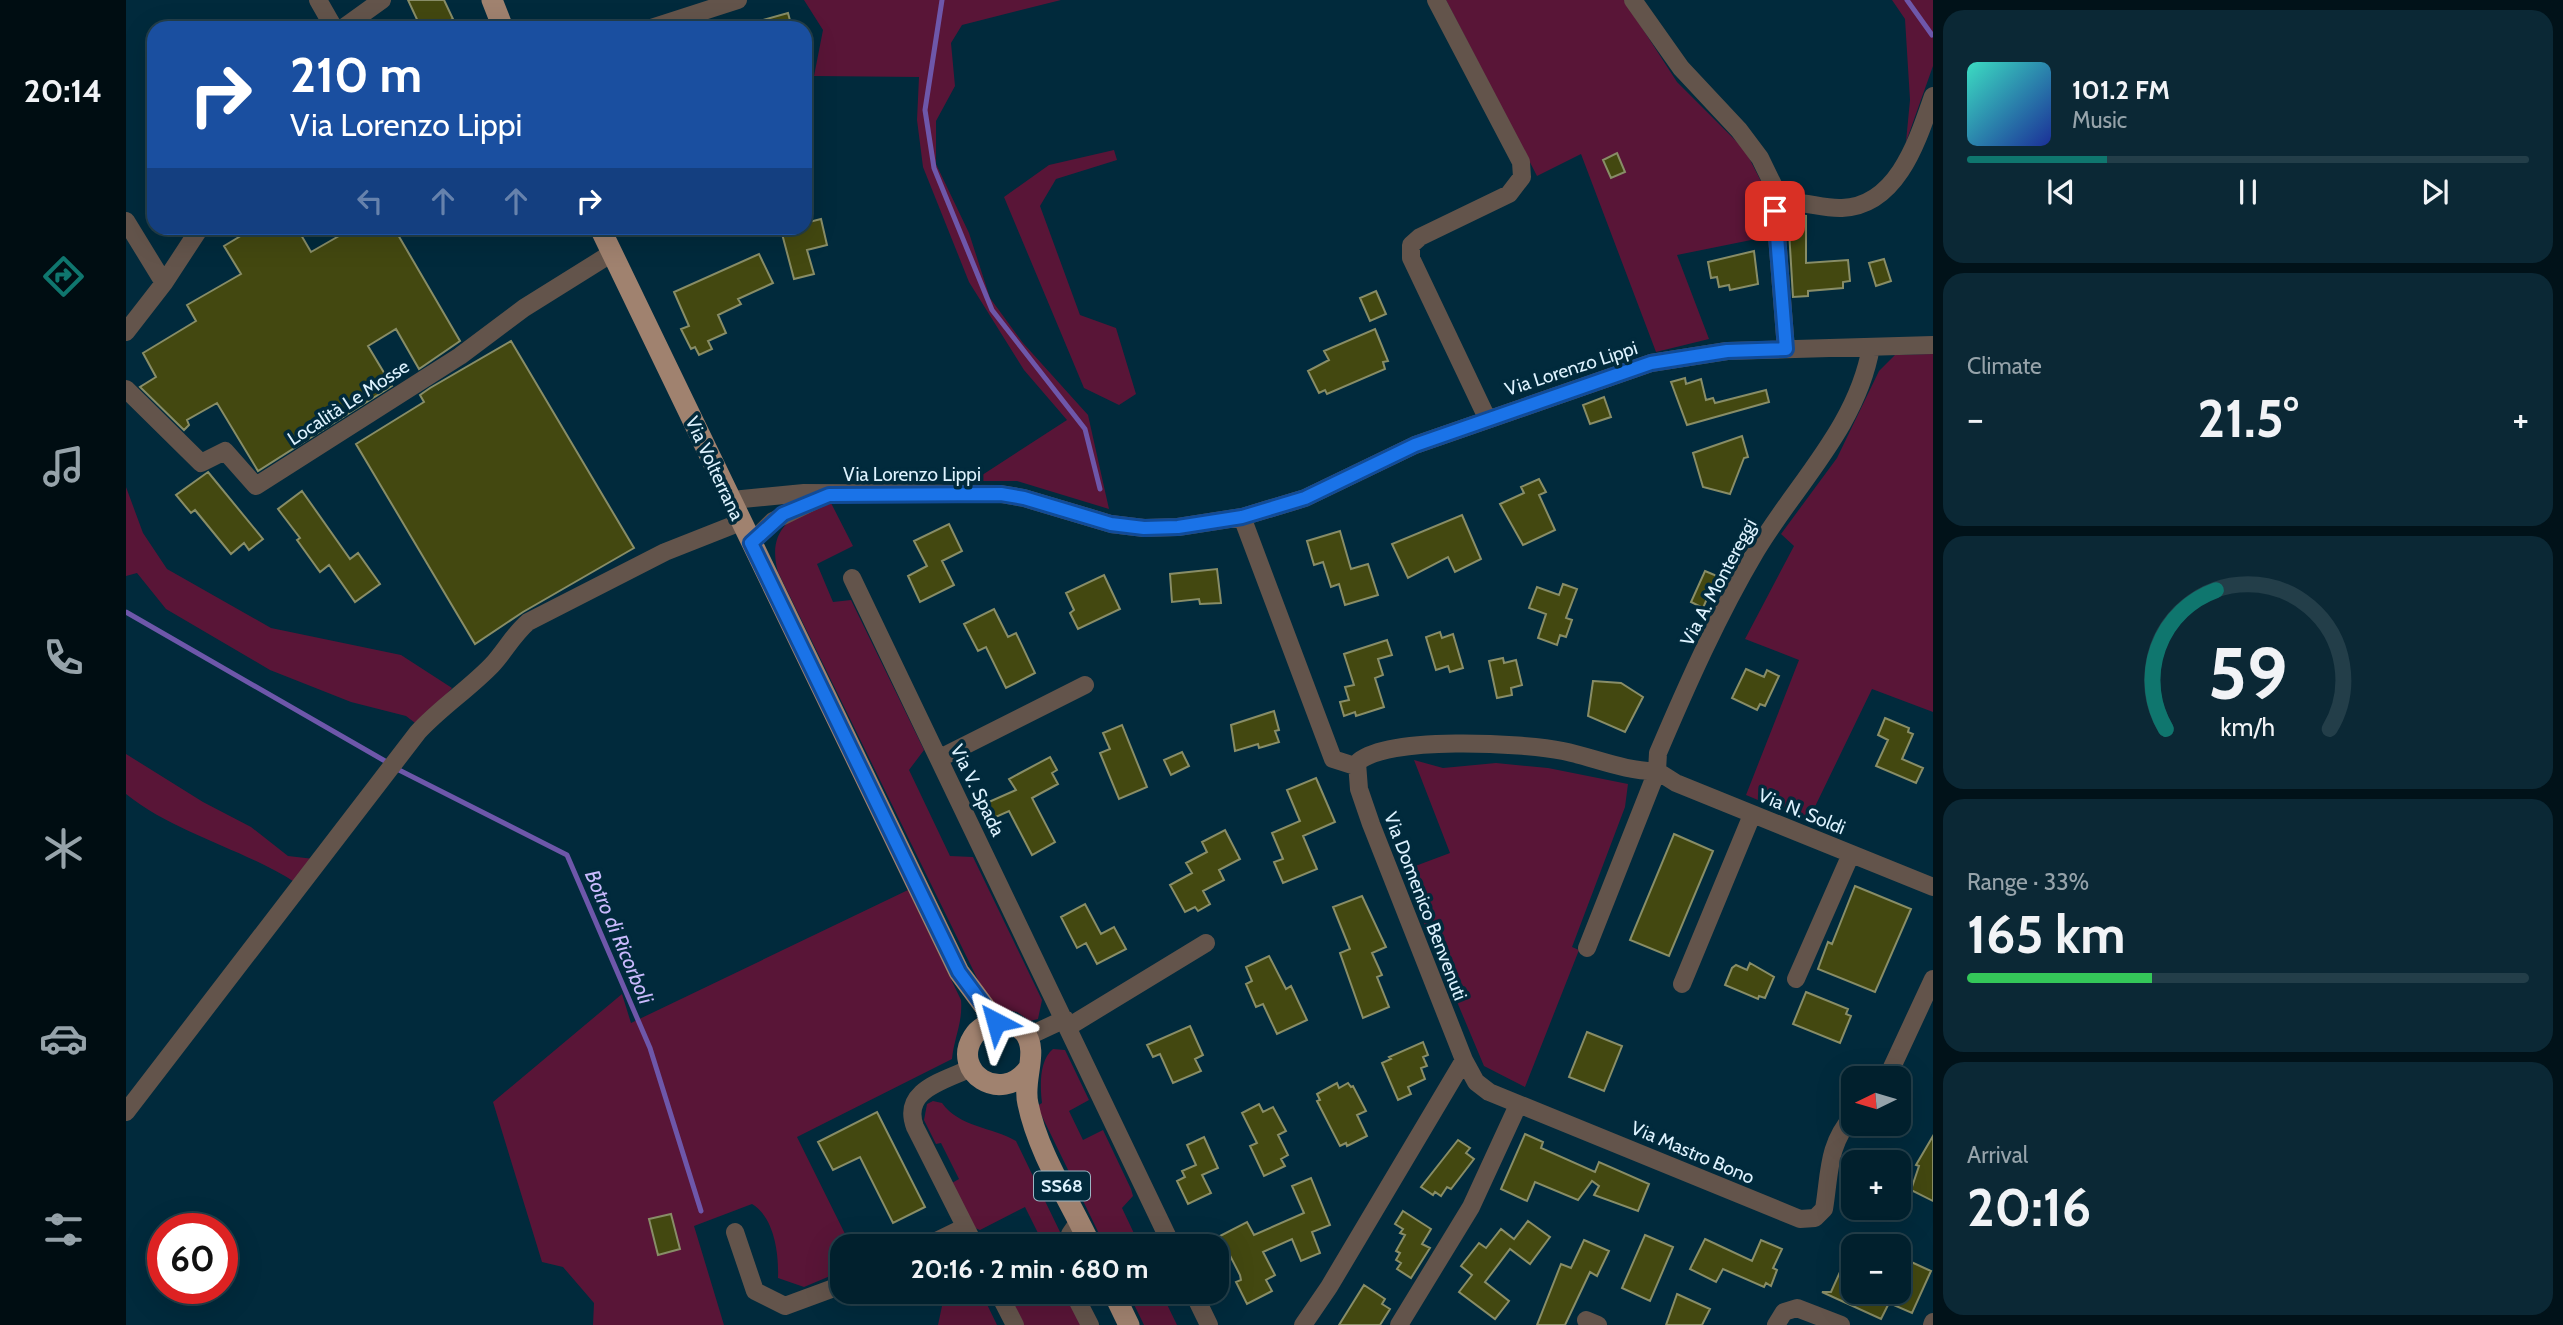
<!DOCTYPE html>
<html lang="en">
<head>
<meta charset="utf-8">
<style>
	:root { --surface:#01202d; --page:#0b2835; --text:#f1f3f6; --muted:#96a3aa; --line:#233e49; --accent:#0f766e }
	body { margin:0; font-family:Cabin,sans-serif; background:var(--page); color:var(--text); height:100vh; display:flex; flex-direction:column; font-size:26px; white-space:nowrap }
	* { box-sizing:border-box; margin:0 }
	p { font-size:23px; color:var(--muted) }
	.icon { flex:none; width:38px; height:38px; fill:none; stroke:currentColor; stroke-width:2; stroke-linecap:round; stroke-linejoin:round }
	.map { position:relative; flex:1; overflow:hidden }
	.details { display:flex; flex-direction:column; gap:10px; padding:10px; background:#011219; width:630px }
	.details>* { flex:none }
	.top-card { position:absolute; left:21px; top:21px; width:665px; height:214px; border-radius:21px; box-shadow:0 7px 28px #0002,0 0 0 2px var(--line); background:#1a4fa0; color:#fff; overflow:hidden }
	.needle { width:46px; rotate:265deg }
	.tools { position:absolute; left:1715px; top:1066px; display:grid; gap:14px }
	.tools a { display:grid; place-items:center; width:70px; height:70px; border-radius:14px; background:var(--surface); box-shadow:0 7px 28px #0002,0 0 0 2px var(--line); font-size:35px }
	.speed { position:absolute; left:21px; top:1213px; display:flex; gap:14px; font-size:35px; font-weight:700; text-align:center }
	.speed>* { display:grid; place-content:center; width:91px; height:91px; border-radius:50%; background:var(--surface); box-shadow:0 7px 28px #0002,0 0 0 2px var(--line); line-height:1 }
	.speed .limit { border:10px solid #d22; background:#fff; color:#111 }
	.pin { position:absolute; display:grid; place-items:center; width:60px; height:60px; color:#fff; margin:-30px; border-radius:14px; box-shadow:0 4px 10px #0006 }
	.me { position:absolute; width:77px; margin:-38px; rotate:321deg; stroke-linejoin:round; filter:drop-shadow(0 0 5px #0008) }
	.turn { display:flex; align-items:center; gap:24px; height:147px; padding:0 28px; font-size:32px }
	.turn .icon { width:91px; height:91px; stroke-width:2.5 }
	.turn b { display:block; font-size:49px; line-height:60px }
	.lanes { display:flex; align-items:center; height:66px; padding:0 28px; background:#0003; justify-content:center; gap:35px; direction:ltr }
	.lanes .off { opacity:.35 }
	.big { font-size:52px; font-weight:800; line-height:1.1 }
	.details .tile { flex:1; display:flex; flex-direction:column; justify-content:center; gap:10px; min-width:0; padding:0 24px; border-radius:21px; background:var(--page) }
	.details .dial { align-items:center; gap:0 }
	.dial svg { height:182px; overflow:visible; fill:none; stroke:var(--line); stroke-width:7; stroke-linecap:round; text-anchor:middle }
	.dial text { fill:var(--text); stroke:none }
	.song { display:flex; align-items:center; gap:21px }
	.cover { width:84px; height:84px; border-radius:10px; background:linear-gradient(135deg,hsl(170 70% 55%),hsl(230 70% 35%)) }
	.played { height:7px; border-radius:4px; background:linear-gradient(90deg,var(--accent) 25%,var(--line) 25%) }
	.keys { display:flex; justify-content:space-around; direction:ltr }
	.heat { display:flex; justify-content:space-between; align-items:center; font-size:38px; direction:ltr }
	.charge { height:10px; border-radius:5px; background:linear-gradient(90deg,#34c759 33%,var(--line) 0) }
	.trip { position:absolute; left:704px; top:1234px; width:399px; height:70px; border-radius:21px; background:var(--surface); box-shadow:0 7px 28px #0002,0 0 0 2px var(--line); font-weight:800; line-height:70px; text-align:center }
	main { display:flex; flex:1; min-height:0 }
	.tab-bar { display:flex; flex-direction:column; width:126px; justify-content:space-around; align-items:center; background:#000d12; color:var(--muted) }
	.tab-bar .icon { width:49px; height:49px }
	.tab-bar .selected { color:var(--accent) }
	.tab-bar b { font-size:32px; color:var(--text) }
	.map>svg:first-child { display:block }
	.green { fill:#591537 }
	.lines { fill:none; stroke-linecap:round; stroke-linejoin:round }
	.stream { stroke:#6e57aa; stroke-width:5 }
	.building { fill:#434810; stroke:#888d67; stroke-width:2 }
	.minor { stroke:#63544b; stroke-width:18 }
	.major { stroke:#a0826f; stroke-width:21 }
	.route-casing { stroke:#114b97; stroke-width:18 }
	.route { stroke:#1a73e8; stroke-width:12 }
	.labels { text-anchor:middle; stroke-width:7; stroke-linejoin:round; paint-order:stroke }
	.shield { fill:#012a3c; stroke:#9bb6c4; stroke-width:2 }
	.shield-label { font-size:18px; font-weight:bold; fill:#ddf2fe }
	.street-label { font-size:19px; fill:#ddf2fe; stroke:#012a3c }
	.water-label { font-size:21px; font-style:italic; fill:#c9bafd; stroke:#012a3c }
</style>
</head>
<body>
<main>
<nav class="tab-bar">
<b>20:14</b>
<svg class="icon selected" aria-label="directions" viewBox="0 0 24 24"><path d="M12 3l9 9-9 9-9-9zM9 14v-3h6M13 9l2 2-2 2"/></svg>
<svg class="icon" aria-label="music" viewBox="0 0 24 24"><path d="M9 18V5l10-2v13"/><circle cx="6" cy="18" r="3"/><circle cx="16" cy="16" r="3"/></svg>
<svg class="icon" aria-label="phone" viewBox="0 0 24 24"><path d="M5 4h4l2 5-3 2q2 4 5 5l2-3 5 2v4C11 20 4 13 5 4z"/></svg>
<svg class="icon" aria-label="climate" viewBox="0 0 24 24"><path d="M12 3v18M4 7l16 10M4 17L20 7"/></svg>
<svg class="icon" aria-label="car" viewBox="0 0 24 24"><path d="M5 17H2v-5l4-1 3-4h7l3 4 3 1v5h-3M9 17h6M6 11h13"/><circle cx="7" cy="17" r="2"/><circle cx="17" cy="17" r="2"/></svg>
<svg class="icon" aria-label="filters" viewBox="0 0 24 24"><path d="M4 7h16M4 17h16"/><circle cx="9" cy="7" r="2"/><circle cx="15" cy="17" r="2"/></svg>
</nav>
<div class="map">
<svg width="1807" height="1325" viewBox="0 0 1807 1325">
	<rect width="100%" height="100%" fill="#012a3c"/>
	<path class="green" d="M678 0H935L836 25 825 43 829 86 810 121V164L843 233 864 298 897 343 962 415 983 509 891 481H847L941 420 898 370 843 282 797 167 791 120 793 77 688 76 697 30Z
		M1320 0H1498L1551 82 1619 150 1641 193 1636 216 1640 237 1551 255 1583 339 1530 352 1455 154 1411 176Z
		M1766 0H1807V66L1780 142 1784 100 1779 19Z
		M988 150 991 160 930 179 914 206 954 315 990 328 1010 394 993 405 958 388 878 197 923 165Z
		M1807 354V712L1746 689 1682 821 1620 795 1673 660 1619 639 1668 546 1655 534 1711 458 1753 371 1769 355Z
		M0 487 17 533 41 569 145 628 275 655 326 688 293 726 280 716 225 702 144 670 40 609 11 573 0 576Z
		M705 503 727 546 691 564 707 602 725 600 798 750 783 770 824 856 847 857 916 1000 912 1019 904 1021 891 1012 870 1008 853 982 652 572C640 529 667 512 705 503Z
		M0 754 77 802 125 827 162 856 188 859 170 883C116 848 50 834 0 794Z
		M1288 760 1317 768 1370 763 1422 768 1502 784 1499 807 1446 947 1453 950 1399 1087 1358 1066 1276 871 1324 853Z
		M782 890 835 1000C837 1022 828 1038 826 1059L671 1137 725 1246H716V1271L678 1287 652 1278C653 1253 648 1217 626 1204L568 1226 598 1325H467L468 1303 437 1267 416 1262 367 1102 496 994 505 1023Z
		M927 1049 939 1050 963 1100 943 1111 957 1140 977 1130 1005 1189 1007 1196 996 1208 1014 1246H979L911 1106 916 1103C914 1087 913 1060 927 1049Z
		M807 1101 816 1103C833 1127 866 1127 890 1141L935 1234V1246H889L912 1233 899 1207 854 1230 849 1228 826 1183 833 1179 815 1143 810 1144 798 1120 801 1104Z
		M809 1292H855L871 1325H812L816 1306Z
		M880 1292H940L957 1325H897Z
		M1002 1292H1035L1051 1325H1018Z"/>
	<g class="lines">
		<path class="stream" d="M816 0 799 110 808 168 866 310 959 429 974 489
			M1781 0 1806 35
			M0 612 259 761
			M273 770 441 855 524 1048 575 1211"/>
	</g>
	<path class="building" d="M282 0H318L327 19 308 28H295Z
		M662 13 666 28H623V24Z
		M1491 153 1499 172 1485 178 1477 160Z
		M1662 214 1680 216V263L1722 260 1724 281 1717 282V288L1682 291V296L1667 297Z
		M695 219 701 245 681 250 688 274 668 279 655 230 679 228V223Z
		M128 228H171L185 252 227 228H268L334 341 293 369 270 329 242 346 266 386 132 471 91 403 61 420 63 425 58 430 14 387 30 377 17 353 70 321 61 305 115 274 98 246Z
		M1628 251 1632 284 1604 290 1603 285 1593 287 1591 277 1585 278 1582 262Z
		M633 254 647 283 612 299 615 304 592 315 600 333 582 341 586 349 573 355 569 347 565 349 555 329 563 326 548 292Z
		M1758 259 1765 281 1750 286 1743 263Z
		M1250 291 1260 314 1244 321 1234 298Z
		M1249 329 1262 361 1257 362 1259 369 1201 394 1199 390 1193 393 1182 371 1203 360 1198 351Z
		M385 341 508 548 397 612 349 644 230 444 298 402 294 395 304 388Z
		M1559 378 1560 384 1575 379 1580 400 1587 398 1589 403 1640 390 1643 402 1561 425 1545 382Z
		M1478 397 1485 417 1464 424 1457 405Z
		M1616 436 1622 457 1618 458 1604 494 1577 487 1567 453Z
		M82 472 137 539 123 550 118 543 105 554 69 510 65 513 50 495Z
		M1413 479 1420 492 1413 495 1429 530 1397 545 1374 504 1398 493 1395 487Z
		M176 491 224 559 232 553 254 584 229 602 203 565 194 572 171 540 174 538 152 509Z
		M1336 515 1355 559 1329 572 1322 557 1282 578 1266 544Z
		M823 524 836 551 816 561 828 585 794 602 782 576 801 566 788 541Z
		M1214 531 1225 569 1242 564 1252 595 1219 605 1213 584 1205 587 1197 562 1188 565 1181 541Z
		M1091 569 1095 603 1074 604 1073 599 1046 602 1044 574Z
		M1579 571 1591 576 1577 608 1565 602Z
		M978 575 994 609 952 629 944 613 948 610 940 593Z
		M1437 584 1451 589 1440 618 1446 620 1440 637 1434 635 1431 645 1412 638 1420 614 1403 608 1411 587 1433 595Z
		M868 609 882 637 890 633 909 673 880 688 860 647 852 651 838 624Z
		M1314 632 1316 638 1327 634 1337 668 1324 672 1322 666 1310 670 1300 637Z
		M1261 640 1266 655 1252 659 1257 675 1249 678 1258 707 1230 716 1229 712 1218 716 1214 702 1223 700 1219 687 1228 685 1218 654Z
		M1377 658 1378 663 1390 660 1396 685 1385 688 1386 695 1371 698 1363 661Z
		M1620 669 1638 677 1641 670 1653 676 1639 706 1634 704 1631 710 1606 698Z
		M1467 681 1495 683 1517 697 1499 732 1462 716Z
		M1148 711 1153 730 1149 731 1153 742 1133 748 1132 744 1109 751 1105 725Z
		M1759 718 1783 728 1782 732 1787 734 1776 759 1797 768 1790 783 1750 766 1762 740 1752 735Z
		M996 725 1021 787 993 799 974 753 984 749 977 733Z
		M1056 752 1063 766 1045 775 1038 760Z
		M924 757 931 770 926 773 932 784 906 798 929 842 906 855 883 811 863 820 856 805 890 790 883 779Z
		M1190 778 1209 822 1177 836 1191 869 1157 883 1148 862 1157 859 1146 833 1174 821 1161 790Z
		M1099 830 1114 859 1093 870 1098 880 1077 891 1084 904 1072 911 1069 907 1059 912 1044 885 1066 873 1060 863 1081 852 1076 842Z
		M1548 834 1587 851 1543 956 1504 940Z
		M1729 886 1785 909 1749 992 1692 969 1702 942 1706 944Z
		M1236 896 1260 947 1246 953 1256 975 1251 977 1263 1007 1237 1018 1214 953 1224 949 1207 907Z
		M959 904 975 934 988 927 1000 949 971 964 960 943 951 948 935 917Z
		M1143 956 1160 989 1165 986 1181 1020 1151 1034 1137 1004 1130 1007 1120 984 1126 981 1120 967Z
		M1624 963 1648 977 1639 998 1633 996 1632 999 1599 985 1606 968 1610 965 1621 970Z
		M1680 992 1722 1009 1720 1014 1725 1016 1714 1043 1667 1024Z
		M1064 1026 1077 1055 1069 1059 1075 1071 1047 1083 1034 1054 1027 1057 1021 1045Z
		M1461 1032 1496 1046 1478 1091 1443 1077Z
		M1297 1042 1302 1055 1297 1057 1301 1066 1295 1068 1299 1079 1282 1087 1285 1094 1272 1100 1256 1063 1265 1059 1263 1057Z
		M1211 1083 1213 1088 1222 1083 1225 1087 1227 1086 1240 1111 1231 1115 1241 1136 1221 1146 1220 1143 1214 1146 1191 1101 1194 1100 1191 1094Z
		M1133 1104 1137 1112 1147 1107 1160 1131 1152 1135 1162 1155 1155 1159 1159 1166 1138 1176 1124 1146 1131 1143 1116 1113Z
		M751 1112 799 1207 767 1223 734 1157 707 1170 692 1142Z
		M1399 1134 1417 1142 1415 1148 1469 1172 1473 1162 1523 1184 1512 1211 1468 1195 1473 1186 1466 1181 1452 1200 1409 1182 1401 1201 1375 1189Z
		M1807 1136V1201L1785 1190 1793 1166 1790 1165Z
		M1078 1137 1092 1168 1076 1175 1085 1193 1062 1204 1051 1181 1059 1177 1056 1171 1070 1165 1061 1145Z
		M1332 1140 1344 1148 1340 1153 1348 1159 1325 1189 1321 1187 1315 1196 1309 1192 1307 1195 1295 1187Z
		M1185 1178 1204 1225 1186 1232 1194 1253 1175 1261 1166 1239 1137 1252 1149 1275 1140 1280 1146 1291 1121 1304 1110 1282 1115 1280 1114 1275 1094 1236 1121 1222 1128 1235 1178 1213 1166 1186Z
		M1277 1211 1305 1229 1296 1244 1304 1248 1285 1278 1271 1269 1275 1263 1270 1260 1274 1253 1270 1251 1279 1235 1274 1233 1277 1229 1269 1224Z
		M545 1214 554 1249 532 1255 523 1219Z
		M1402 1221 1424 1237 1404 1264 1384 1249 1359 1282 1383 1301 1369 1319 1333 1292 1346 1275 1335 1266 1353 1243 1360 1248 1375 1229 1388 1239Z
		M1519 1235 1547 1247 1524 1301 1496 1288Z
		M1579 1239 1626 1261 1635 1240 1656 1249 1647 1268 1651 1270 1645 1286 1640 1283 1638 1287 1597 1269 1590 1282 1564 1269Z
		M1458 1240 1483 1251 1471 1276 1464 1272 1439 1325H1411L1435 1264 1445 1268Z
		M1727 1243V1292H1737L1763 1303 1755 1319 1696 1292H1705Z
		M1783 1261 1805 1271 1786 1313 1763 1303 1768 1292H1773V1282Z
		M1238 1285 1259 1299 1256 1304 1264 1309 1254 1325H1213Z
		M1551 1294 1584 1309 1576 1325H1540Z"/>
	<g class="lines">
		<path class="minor" d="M192 0 208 28
			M1310 0 1395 162 1396 177 1383 194 1294 237 1285 245V258L1361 418
			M1507 0 1555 68 1613 130 1634 158 1656 203
			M217 28 256 0
			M525 28 612 0
			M0 221 38 283
			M0 332 38 283 74 228
			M1660 349 1649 211 1656 203C1677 200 1695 209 1716 208 1772 206 1792 139 1807 96
			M0 389 75 463 99 451 130 486 334 356 398 308 486 253
			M606 500 678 493 875 494 898 498 985 524 1018 528 1052 527 1116 517 1179 498 1289 445 1525 363 1601 351 1807 345
			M1116 517 1207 759 1229 766
			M625 543 647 521 696 497
			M726 578 1046 1246
			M814 758 959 685
			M1531 771 1532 753C1561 685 1592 615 1630 551 1670 484 1731 427 1745 347
			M1531 771 1550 783 1807 887
			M1461 948 1531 771
			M1670 979 1725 854
			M1556 984 1626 815
			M942 1027 1080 943
			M903 1040 909 1033 939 1019
			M1338 1060 1350 1082 1363 1092 1674 1219 1689 1218 1698 1209C1704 1173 1701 1145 1727 1116
			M845 1068C818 1081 775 1090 789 1127L849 1246
			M1761 1078 1807 979
			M0 1112 292 732C315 707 343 689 366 665 379 651 387 635 402 622L539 552 615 522
			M609 1232 629 1291 659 1306 716 1285
			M800 1246 839 1227
			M944 1246V1234L953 1221
			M872 1292 889 1325
			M947 1292 964 1325
			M1067 1292 1083 1325
			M1460 1320 1472 1325
			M1177 1325 1203 1287 1338 1060 1245 824 1233 789 1231 763C1259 735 1397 743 1437 751 1467 757 1500 772 1531 771
			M1273 1325 1345 1207 1392 1105
			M1650 1325 1658 1312 1671 1308 1715 1325
			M1806 1325 1807 1322"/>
		<path class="major" d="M366 0 377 28
			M474 228 833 972 870 1022
			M902 1069C875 1105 825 1072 847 1037 858 1019 884 1017 898 1032 914 1051 896 1079 902 1104 912 1153 944 1201 965 1246
			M987 1292 1003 1325"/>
	</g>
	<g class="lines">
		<defs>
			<path id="route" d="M870 1022 833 972 625 543 657 514 703 495 875 494 898 498 985 524 1018 528 1052 527 1116 517 1179 498 1289 445 1525 363 1601 351 1660 349 1649 211"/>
		</defs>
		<use href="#route" class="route-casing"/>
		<use href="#route" class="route"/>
	</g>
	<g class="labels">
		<rect class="shield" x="908" y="1171.5" width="56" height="29" rx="5"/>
		<g class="shield-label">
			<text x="936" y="1192">SS68</text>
		</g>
		<g class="street-label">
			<text transform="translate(1445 368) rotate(-18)" y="7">Via Lorenzo Lippi</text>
			<text transform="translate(222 402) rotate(-33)" y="7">Località Le Mosse</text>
			<text transform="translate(589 468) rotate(65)" y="7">Via Volterrana</text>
			<text x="786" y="481">Via Lorenzo Lippi</text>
			<text transform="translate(1592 582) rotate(-62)" y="7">Via A. Montereggi</text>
			<text transform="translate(852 790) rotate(64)" y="7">Via V. Spada</text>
			<text transform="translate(1676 811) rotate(22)" y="7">Via N. Soldi</text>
			<text transform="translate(1300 906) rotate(69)" y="7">Via Domenico Benvenuti</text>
			<text transform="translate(1567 1152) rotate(23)" y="7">Via Mastro Bono</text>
		</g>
		<g class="water-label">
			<text transform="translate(493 937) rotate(67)" y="7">Botro di Ricorboli</text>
		</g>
	</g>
</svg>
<div class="tools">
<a><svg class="needle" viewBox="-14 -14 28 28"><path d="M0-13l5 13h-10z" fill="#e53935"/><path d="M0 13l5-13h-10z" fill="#96a3aa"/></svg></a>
<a>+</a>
<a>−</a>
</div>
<div class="speed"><div class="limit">60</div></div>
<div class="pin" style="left:1649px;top:211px;background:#d93025"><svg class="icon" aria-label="arrive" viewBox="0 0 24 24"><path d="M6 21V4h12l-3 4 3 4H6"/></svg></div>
<svg class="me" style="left:870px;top:1022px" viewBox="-20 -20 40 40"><path d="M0-17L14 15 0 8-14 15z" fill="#1a73e8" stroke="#fff" stroke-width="4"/></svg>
<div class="trip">20:16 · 2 min · 680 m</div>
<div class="top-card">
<div class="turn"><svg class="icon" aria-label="right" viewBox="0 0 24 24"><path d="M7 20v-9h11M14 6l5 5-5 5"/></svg><div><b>210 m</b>Via Lorenzo Lippi</div></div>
<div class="lanes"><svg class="icon off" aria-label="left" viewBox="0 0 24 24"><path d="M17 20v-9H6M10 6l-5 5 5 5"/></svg><svg class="icon off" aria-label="ahead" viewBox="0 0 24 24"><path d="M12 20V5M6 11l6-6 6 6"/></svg><svg class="icon off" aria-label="ahead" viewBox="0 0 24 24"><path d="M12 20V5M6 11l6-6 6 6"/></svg><svg class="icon" aria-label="right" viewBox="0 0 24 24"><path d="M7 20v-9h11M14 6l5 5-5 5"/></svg></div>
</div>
</div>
<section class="details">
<div class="tile">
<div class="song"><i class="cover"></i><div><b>101.2 FM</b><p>Music</p></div></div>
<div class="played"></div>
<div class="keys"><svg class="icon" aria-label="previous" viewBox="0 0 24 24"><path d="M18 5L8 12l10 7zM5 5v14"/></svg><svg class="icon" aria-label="pause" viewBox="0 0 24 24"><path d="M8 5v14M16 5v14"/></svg><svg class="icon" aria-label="next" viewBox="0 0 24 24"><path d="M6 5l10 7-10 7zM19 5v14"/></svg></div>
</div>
<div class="tile"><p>Climate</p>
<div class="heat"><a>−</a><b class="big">21.5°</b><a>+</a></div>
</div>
<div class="tile dial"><svg viewBox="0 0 100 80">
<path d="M14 69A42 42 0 1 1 86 69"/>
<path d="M14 69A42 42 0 0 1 36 8" stroke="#0f766e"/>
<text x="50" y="56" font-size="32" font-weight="700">59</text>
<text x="50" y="72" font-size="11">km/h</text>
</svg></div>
<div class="tile"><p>Range · 33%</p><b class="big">165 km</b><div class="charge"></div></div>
<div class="tile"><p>Arrival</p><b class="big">20:16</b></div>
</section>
</main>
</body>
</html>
